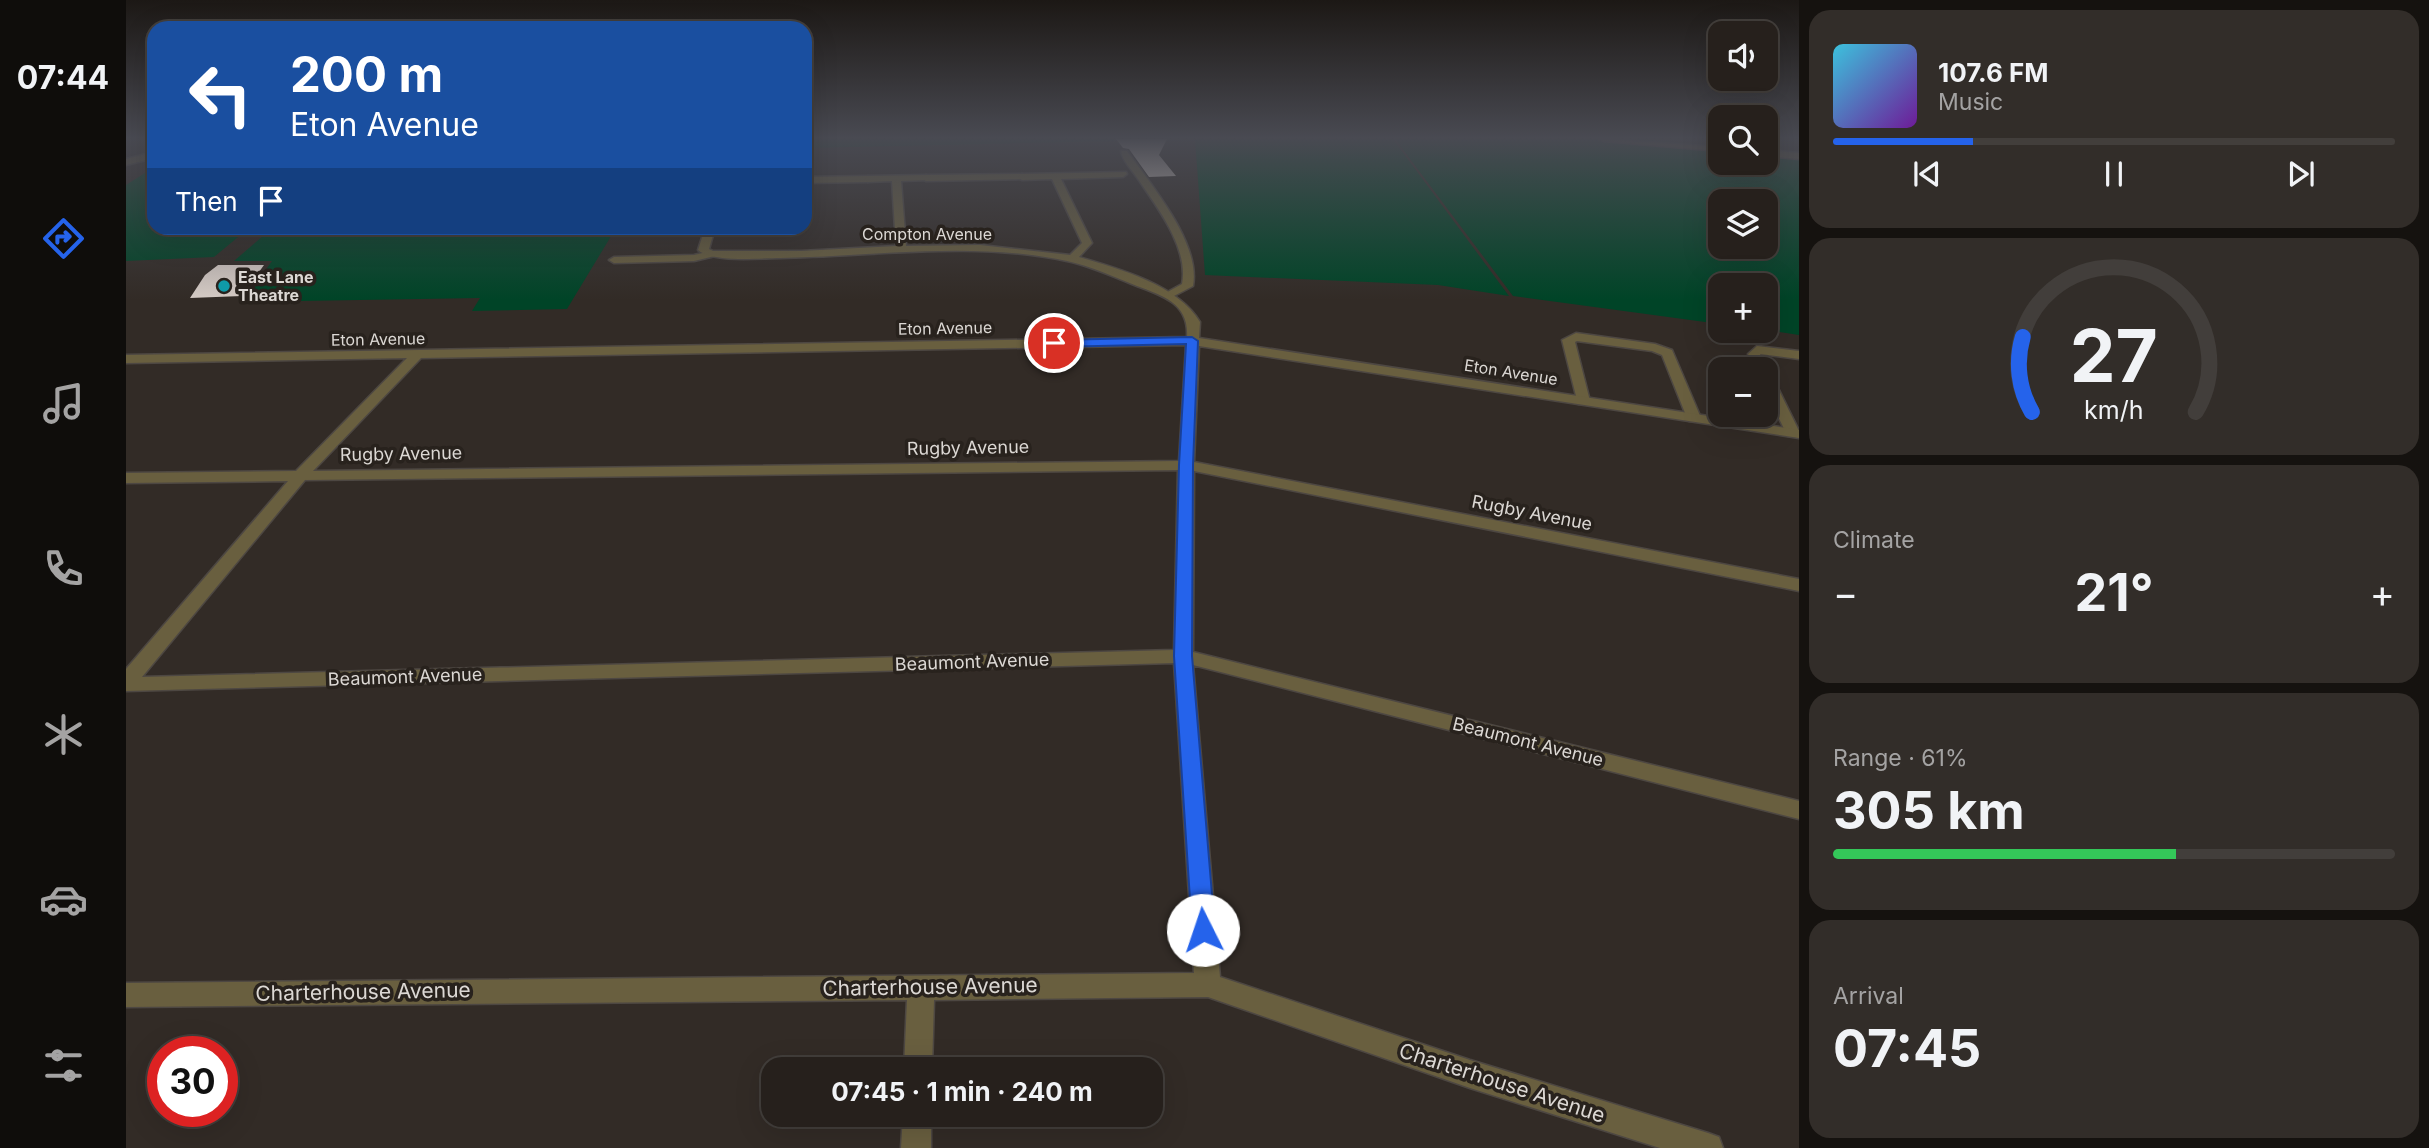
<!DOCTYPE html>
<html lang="en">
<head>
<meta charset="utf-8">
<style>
	:root { --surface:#26201c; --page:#322d29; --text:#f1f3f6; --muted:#a4a3a3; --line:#423e3b; --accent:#2563eb }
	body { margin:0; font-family:Inter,sans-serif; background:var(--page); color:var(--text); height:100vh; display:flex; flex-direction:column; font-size:26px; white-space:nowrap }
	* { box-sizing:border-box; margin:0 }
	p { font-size:23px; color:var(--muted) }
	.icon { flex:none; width:38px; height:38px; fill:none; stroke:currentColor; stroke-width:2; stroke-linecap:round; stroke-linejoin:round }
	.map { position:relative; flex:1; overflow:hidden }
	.sheet { display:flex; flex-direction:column; gap:10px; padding:10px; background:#15120f; width:630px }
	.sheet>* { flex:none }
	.banner { position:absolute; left:21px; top:21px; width:665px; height:214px; border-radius:21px; box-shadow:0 7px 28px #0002,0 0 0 2px var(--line); background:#1a4fa0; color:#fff; overflow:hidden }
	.tools { position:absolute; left:1582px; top:21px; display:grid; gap:14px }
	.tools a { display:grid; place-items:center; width:70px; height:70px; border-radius:14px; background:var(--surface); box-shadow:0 7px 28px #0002,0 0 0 2px var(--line); font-size:35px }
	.speed { position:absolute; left:21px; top:1036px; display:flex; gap:14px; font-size:35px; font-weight:700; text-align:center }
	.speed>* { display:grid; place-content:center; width:91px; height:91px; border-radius:50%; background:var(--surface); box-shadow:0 7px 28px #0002,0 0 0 2px var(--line); line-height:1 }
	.speed .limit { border:10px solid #d22; background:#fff; color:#111 }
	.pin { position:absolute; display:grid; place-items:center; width:60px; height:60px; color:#fff; margin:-30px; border:4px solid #fff; border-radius:50%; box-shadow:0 2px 7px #0007 }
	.me { position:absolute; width:77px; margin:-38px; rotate:356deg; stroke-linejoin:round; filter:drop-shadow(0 0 5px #0008) }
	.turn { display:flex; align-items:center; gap:24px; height:147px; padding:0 28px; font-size:32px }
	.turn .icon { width:91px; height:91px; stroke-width:2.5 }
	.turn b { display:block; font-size:49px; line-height:60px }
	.then { display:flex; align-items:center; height:66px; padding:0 28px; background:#0003; gap:14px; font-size:26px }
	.big { font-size:52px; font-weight:700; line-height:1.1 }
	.sheet .card { flex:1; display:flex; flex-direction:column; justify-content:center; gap:10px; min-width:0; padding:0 24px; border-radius:21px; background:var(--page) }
	.sheet .dial { align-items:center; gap:0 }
	.dial svg { height:182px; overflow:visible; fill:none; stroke:var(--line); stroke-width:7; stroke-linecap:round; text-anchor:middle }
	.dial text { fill:var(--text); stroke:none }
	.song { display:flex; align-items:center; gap:21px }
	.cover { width:84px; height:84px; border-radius:10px; background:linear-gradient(135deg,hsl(190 70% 55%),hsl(280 70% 35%)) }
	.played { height:7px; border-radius:4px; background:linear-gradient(90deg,var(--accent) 25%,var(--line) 25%) }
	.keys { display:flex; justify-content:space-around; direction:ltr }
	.heat { display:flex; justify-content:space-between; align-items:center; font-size:38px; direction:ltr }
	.charge { height:10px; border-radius:5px; background:linear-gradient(90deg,#34c759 61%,var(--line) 0) }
	.trip { position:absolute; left:635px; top:1057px; width:402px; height:70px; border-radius:21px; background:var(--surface); box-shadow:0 7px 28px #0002,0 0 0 2px var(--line); font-weight:700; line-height:70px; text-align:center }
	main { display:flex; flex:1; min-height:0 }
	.tab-bar { display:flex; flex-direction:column; width:126px; justify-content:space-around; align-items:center; background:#0f0d0b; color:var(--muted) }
	.tab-bar .icon { width:49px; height:49px }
	.tab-bar .current { color:var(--accent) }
	.tab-bar b { font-size:32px; color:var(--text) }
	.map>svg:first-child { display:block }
	.green { fill:#004427; fill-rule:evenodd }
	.building { fill:#d5cbc5 }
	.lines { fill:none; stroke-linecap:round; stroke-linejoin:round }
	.lane-casing { stroke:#4d4742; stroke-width:3 }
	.street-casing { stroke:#4d4742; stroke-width:3 }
	.lane { fill:#695f3f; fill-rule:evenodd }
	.street { fill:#695f3f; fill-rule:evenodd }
	.route { fill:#2563eb; stroke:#184099; stroke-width:2 }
	.culture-dot { fill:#0f9aa8; stroke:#28221d; stroke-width:2.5 }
	.labels { text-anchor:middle; stroke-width:7; stroke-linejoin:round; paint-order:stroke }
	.far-street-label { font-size:16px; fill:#dcd8d4; stroke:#28221d }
	.far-poi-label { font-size:16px; font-weight:bold; fill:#dcd8d4; stroke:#28221d; text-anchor:start }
	.street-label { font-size:18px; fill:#dcd8d4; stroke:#28221d }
	.near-street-label { font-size:21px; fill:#dcd8d4; stroke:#28221d }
</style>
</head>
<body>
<main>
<nav class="tab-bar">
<b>07:44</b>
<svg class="icon current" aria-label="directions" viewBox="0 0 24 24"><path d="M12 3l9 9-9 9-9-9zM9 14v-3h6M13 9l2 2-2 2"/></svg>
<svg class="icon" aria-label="music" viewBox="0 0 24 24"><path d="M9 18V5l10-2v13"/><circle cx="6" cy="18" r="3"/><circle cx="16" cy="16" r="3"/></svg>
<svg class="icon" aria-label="phone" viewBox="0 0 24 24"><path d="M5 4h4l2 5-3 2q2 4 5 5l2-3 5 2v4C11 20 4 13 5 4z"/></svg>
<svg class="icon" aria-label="climate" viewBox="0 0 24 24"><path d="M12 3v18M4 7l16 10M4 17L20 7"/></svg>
<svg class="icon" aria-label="car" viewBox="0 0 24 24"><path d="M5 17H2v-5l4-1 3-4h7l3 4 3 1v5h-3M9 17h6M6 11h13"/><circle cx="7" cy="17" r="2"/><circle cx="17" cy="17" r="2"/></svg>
<svg class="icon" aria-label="filters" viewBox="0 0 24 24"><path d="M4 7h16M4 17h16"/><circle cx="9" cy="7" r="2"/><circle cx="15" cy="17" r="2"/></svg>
</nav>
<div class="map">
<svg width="1673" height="1148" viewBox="0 0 1673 1148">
	<rect width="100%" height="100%" fill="#322b26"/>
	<path class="green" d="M679 139H988L990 141 679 148Z
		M1069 139H1267L1383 296 1312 285 1079 275Z
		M1269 139H1514L1594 146V163H1640V150L1673 153V335L1640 330V285H1594V324L1387 296ZM1594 201H1640V247H1594Z
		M19 173H28V228H123L88 257 0 261V185Z
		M146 228H490L441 309 346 311 354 298 117 302 146 261H108Z"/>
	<path class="building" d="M990 139H1041L1033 155 1050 176 1023 177 1003 149 997 148Z
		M92 265H138L116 296 64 298 79 275Z"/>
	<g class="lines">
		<defs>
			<path id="lane" d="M1474 139 1594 147V151L1478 141Z
				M1640 150 1673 153V159L1640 156Z
				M995 151H1001C1025 185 1075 243 1067 286L1046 297 1036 295 1056 284C1063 248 1031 207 1012 179 1006 170 996 160 995 151Z
				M28 152V158L0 165V159Z
				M896 174 899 175V179L800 181 796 178 800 175Z
				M679 177 742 176 746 179 742 182 679 183Z
				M585 251 589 252V256L568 261 488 263 483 260 488 257 568 255Z
				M1450 333 1529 344 1546 350 1575 418 1573 421H1563L1561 418 1536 355 1526 351 1451 341 1449 342 1464 401 1462 404H1452L1436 340Z
				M1631 346 1673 351V359L1634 354 1643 369 1640 372V369H1630L1622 354Z
				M1640 374 1647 378 1673 431 1672 436H1662L1660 433 1640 391Z"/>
			<path id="street" d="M1000 172 1001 174 997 177 935 179 966 243 953 257C994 269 1052 285 1074 322L1073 338 1673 430V438L1073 346 1068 462 1673 579V591L1068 471 1067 652 1673 801V819L1067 665 1094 977 1344 1060 1582 1133 1593 1137 1597 1148H1534L1344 1088 1082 997 808 1000 806 1069H778L781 1000 0 1007V983L1068 973 1048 663 0 691V669L162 481 0 483V473L170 471 281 358 0 363V355L1061 337C1063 304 1038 296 1011 286 988 277 965 266 941 261 847 241 750 256 655 258 634 258 587 263 572 250L579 228H589L583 249 587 251H675L770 246 766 181 742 182 738 179 742 176 800 175 803 176V180L775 181 780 246 854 245 944 255 956 243 926 179 896 180 892 177 896 174ZM1060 345 1053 461 187 471 295 358ZM1052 470 1048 650 16 677 179 480Z
				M777 1115H805V1148H775Z"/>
		</defs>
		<use href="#lane" class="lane-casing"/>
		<use href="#street" class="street-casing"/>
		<use href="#lane" class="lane"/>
		<use href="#street" class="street"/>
	</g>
	<linearGradient id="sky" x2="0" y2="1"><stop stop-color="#1c1815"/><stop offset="0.46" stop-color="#494a52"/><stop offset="1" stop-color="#494a52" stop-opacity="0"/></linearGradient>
	<rect width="1673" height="300" fill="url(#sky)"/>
	<path class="route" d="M1066 337 1072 341 1067 465 1066 656 1089 930 1086 937 1077 940 1069 937 1066 930 1048 656 1053 465 1060 344 928 347 922 343 928 340Z"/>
	<circle class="culture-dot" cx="98" cy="286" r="7"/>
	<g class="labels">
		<g class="far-street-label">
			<text x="801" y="240">Compton Avenue</text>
			<text transform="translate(819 328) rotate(-1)" y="6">Eton Avenue</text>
			<text transform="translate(252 339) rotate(-1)" y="6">Eton Avenue</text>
			<text transform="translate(1385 372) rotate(9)" y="6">Eton Avenue</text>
		</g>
		<g class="far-poi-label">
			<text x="112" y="283">East Lane<tspan x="112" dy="18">Theatre</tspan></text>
		</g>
		<g class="street-label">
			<text transform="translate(842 448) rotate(-1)" y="6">Rugby Avenue</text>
			<text transform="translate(275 454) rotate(-1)" y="6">Rugby Avenue</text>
			<text transform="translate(1406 513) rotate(11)" y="6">Rugby Avenue</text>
			<text transform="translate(846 662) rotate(-2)" y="6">Beaumont Avenue</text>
			<text transform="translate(279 677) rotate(-2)" y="6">Beaumont Avenue</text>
			<text transform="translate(1402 742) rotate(14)" y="6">Beaumont Avenue</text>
		</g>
		<g class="near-street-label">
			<text transform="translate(804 987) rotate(-1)" y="7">Charterhouse Avenue</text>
			<text transform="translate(237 992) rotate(-1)" y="7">Charterhouse Avenue</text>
			<text transform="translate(1376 1083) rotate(18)" y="7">Charterhouse Avenue</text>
		</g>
	</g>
</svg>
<div class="tools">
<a><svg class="icon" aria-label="sound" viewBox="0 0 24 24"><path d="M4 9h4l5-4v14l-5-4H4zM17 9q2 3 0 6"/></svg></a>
<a><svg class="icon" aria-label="search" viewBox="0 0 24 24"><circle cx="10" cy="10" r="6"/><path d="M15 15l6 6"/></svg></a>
<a><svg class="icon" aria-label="layers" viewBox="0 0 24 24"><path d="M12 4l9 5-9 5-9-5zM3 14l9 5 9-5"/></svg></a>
<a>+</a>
<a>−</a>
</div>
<div class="speed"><div class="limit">30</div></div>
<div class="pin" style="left:928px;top:343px;background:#d93025"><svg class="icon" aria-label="arrive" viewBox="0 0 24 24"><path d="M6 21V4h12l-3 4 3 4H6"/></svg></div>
<svg class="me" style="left:1077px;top:930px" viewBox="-20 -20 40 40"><circle r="19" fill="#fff"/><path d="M0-13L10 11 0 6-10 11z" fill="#2563eb"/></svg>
<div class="trip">07:45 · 1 min · 240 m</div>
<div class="banner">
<div class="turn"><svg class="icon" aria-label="left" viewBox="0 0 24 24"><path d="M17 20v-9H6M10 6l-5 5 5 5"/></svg><div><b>200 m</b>Eton Avenue</div></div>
<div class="then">Then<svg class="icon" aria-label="arrive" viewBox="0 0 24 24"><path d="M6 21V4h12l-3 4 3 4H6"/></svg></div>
</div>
</div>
<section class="sheet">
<div class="card">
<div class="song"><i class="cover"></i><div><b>107.6 FM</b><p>Music</p></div></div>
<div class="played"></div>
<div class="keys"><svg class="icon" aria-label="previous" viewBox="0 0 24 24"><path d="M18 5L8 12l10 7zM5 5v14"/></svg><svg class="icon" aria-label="pause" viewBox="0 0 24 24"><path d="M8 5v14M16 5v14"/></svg><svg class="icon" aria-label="next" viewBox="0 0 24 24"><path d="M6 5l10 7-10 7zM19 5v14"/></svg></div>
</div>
<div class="card dial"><svg viewBox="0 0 100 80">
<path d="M14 69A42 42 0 1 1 86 69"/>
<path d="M14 69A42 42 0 0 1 10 36" stroke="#2563eb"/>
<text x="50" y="56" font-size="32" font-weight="700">27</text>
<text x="50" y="72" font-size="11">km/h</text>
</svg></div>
<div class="card"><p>Climate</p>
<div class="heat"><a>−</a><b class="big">21°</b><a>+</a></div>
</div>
<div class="card"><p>Range · 61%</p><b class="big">305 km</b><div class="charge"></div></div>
<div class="card"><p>Arrival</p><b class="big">07:45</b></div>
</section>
</main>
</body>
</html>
